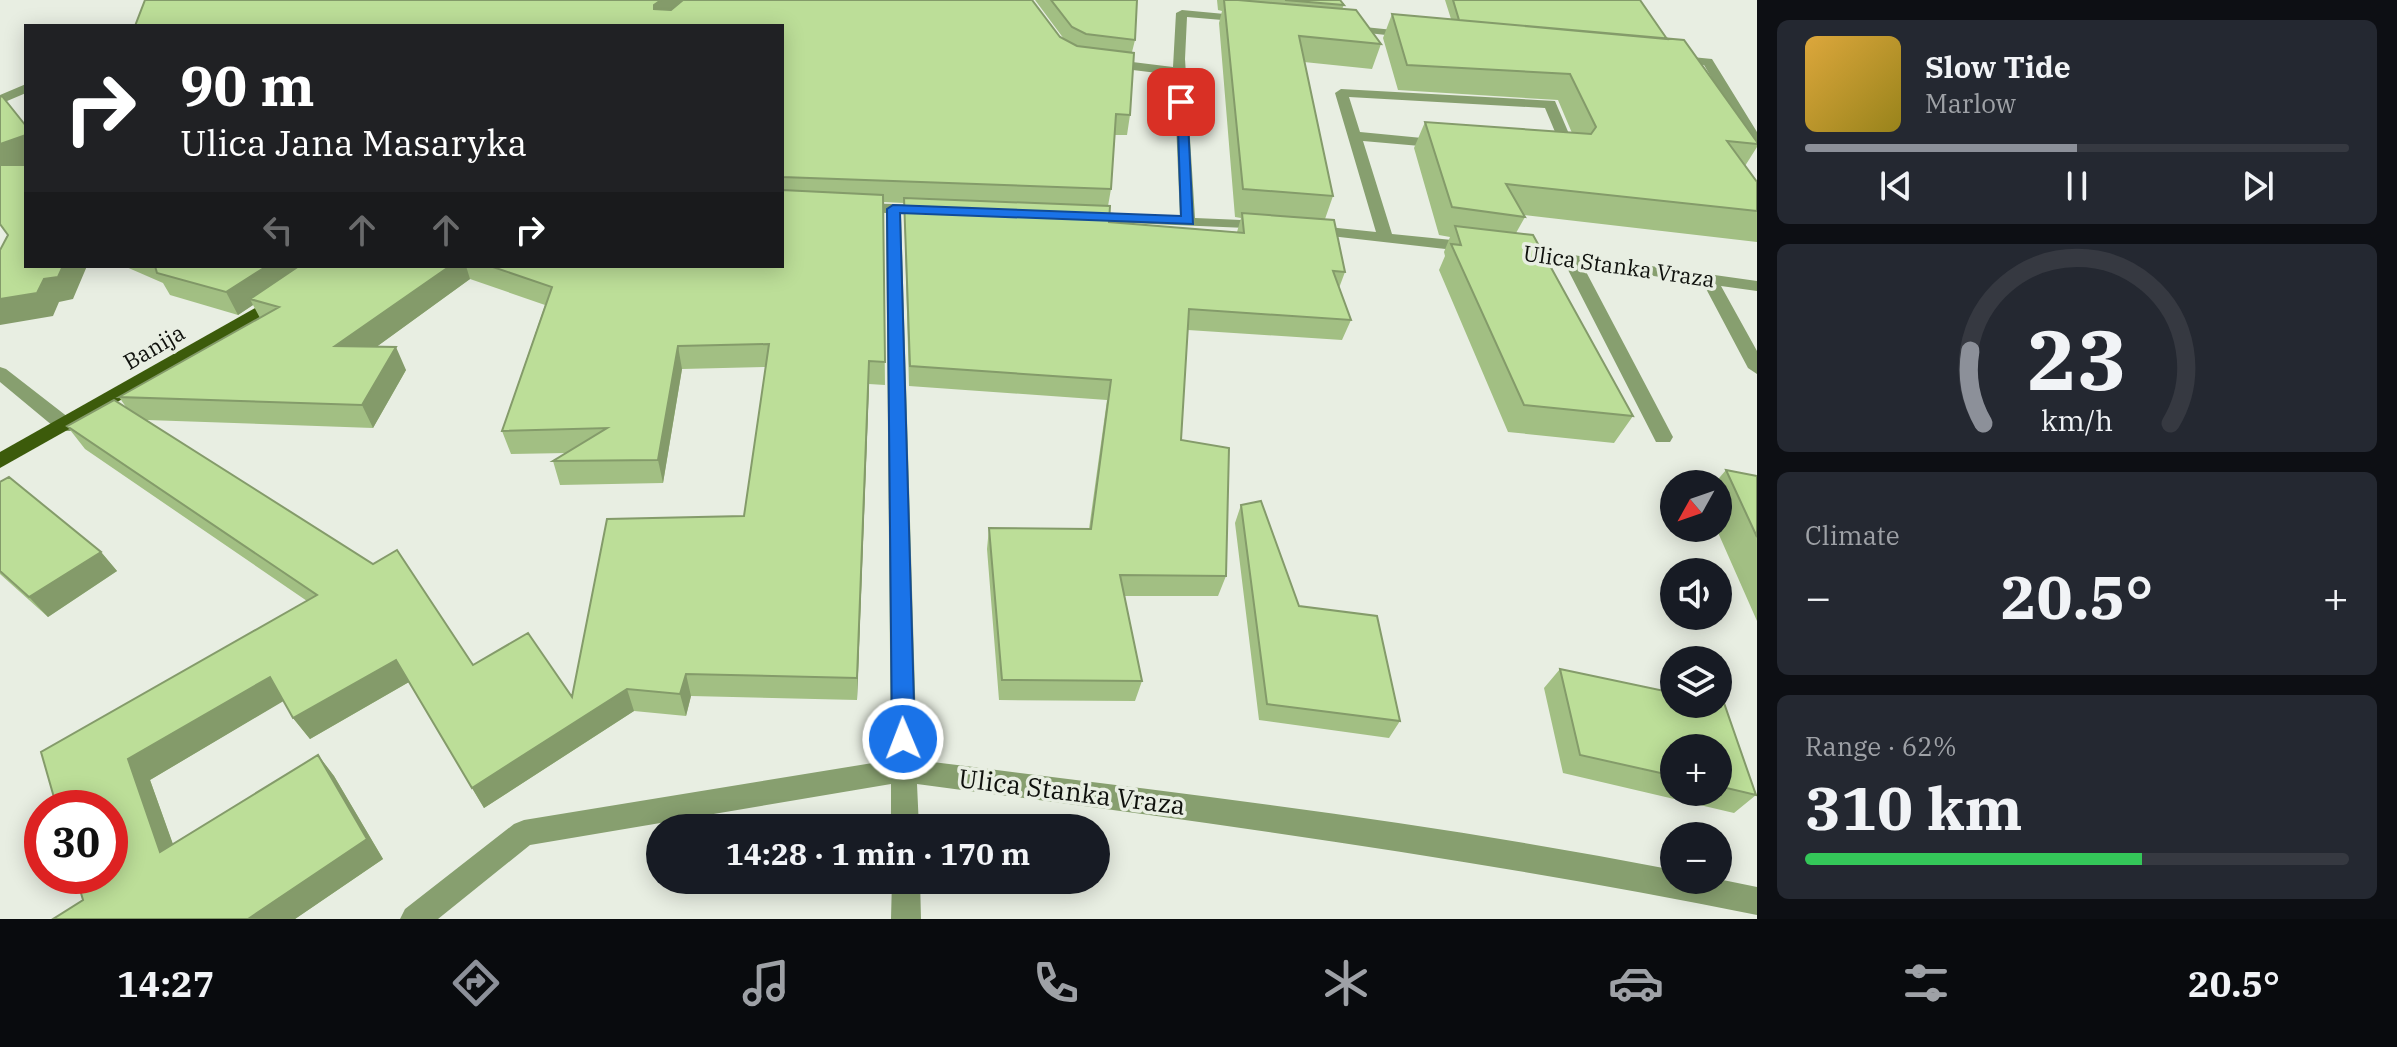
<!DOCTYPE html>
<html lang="en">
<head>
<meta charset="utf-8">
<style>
	:root { --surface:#171b24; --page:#242831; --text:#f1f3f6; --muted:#9ea1a6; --line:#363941; --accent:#8c9099 }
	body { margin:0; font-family:"IBM Plex Serif",serif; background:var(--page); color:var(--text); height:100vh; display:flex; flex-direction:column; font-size:30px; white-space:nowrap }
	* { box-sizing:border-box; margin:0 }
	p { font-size:26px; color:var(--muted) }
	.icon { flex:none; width:44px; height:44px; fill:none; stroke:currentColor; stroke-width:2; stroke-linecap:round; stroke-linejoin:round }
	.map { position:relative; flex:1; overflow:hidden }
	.side { display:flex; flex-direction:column; gap:20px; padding:20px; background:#0d0f14; width:640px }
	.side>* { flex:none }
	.banner { position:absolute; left:24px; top:24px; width:760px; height:244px; border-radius:0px; box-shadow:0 4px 20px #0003; background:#202124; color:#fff; overflow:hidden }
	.needle { width:52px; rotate:230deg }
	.buttons { position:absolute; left:1660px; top:470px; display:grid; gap:16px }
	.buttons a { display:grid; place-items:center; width:72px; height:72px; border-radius:50%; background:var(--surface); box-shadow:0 4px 20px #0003; font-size:40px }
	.speed { position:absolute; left:24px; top:790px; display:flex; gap:16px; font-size:40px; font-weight:700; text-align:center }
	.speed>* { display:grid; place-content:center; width:104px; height:104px; border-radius:50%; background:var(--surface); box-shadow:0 4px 20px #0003; line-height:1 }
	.speed .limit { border:12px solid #d22; background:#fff; color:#111 }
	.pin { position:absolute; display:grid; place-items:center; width:68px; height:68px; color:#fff; margin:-34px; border-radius:16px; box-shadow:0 4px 12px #0006 }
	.me { position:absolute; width:88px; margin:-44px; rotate:359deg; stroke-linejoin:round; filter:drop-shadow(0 0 6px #0008) }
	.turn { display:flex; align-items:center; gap:28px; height:168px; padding:0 24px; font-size:36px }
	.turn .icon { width:104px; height:104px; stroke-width:2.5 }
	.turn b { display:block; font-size:56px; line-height:68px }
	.lanes { display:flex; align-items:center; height:76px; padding:0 24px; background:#0003; justify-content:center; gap:40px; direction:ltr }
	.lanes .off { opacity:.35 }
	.big { font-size:60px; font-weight:700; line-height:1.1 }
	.side .tile { flex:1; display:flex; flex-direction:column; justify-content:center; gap:12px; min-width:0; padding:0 28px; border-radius:12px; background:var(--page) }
	.side .dial { align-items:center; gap:0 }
	.dial svg { height:208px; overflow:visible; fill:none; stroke:var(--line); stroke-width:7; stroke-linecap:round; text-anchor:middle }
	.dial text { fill:var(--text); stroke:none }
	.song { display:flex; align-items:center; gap:24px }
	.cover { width:96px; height:96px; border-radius:12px; background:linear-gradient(135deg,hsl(40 70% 55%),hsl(50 70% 35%)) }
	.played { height:8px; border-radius:4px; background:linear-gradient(90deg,var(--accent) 50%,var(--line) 50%) }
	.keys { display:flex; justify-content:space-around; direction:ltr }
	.heat { display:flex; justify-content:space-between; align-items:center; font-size:44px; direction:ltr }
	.charge { height:12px; border-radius:6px; background:linear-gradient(90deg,#34c759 62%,var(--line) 0) }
	.trip { position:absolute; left:646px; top:814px; width:464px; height:80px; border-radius:40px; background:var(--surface); box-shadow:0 4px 20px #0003; font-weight:700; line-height:80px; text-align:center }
	.tabs { display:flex; height:128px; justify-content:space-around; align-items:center; background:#090b0e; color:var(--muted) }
	.tabs .icon { width:56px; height:56px }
	.tabs .current { color:var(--accent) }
	.tabs b { font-size:36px; color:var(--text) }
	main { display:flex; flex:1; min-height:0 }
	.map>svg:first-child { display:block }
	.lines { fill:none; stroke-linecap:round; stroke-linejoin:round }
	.minor { fill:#879f6f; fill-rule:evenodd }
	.major { fill:#3c5b0b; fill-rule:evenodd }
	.wall { fill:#a2bf83; fill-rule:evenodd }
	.shaded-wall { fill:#849b6a }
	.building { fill:#bcde98; stroke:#849b6a; stroke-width:2 }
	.route { fill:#1a73e8; stroke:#114b97; stroke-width:2 }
	.labels { text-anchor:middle; stroke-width:7; stroke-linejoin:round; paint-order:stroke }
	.street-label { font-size:22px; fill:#0f110d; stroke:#e8eee2 }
	.near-street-label { font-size:26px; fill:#0f110d; stroke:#e8eee2 }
</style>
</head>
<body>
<main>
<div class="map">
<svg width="1757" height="919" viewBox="0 0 1757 919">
	<rect width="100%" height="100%" fill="#e8eee2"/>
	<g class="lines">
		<path class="minor" d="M1182 10 1246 16 1252 19 1246 22 1187 17 1185 59 1195 218 1265 221 1270 223V229L1082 221 1074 216 1082 211 1180 217 1174 75 1108 67 1102 63 1108 59 1173 67 1176 13Z
			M1345 25 1413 32 1419 35 1413 38 1341 30V26Z
			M1672 55 1712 59 1757 132V147L1750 143 1704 65 1668 62 1666 59Z
			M26 84V93L0 104V95Z
			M1341 89 1555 101 1578 155 1566 158 1545 108 1349 97 1360 132 1443 140 1450 144 1443 148 1363 141 1392 234 1472 242 1480 247 1472 252 1304 233V227L1309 225 1376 232 1335 93Z
			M858 203 930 205 938 210 930 215 901 214 917 760C1169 792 1424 821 1674 870V880L1718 879 1757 887V915C1479 859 1198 821 917 784L919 828H891V784L530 845 438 919H400L405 909 514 824 524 820 891 760 886 213 853 211V205Z
			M1516 247 1757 281V291L1721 286 1757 351V374L1748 368 1703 283 1583 266 1673 437 1670 442H1656L1565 264 1510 255V249Z
			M0 367 6 369 73 421 76 426 73 431H59L0 382Z
			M892 880H920L921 919H891Z"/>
		<path class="major" d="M278 295 284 296 286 300 284 304 245 330 0 468V452Z"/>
	</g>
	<path class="wall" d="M1035 0H1137L1135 40 1132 52 1130 115 1127 135H1115L1111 189 1108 206 1109 222 1237 232 1241 218 1235 217 1219 23 1222 11 1218 10 1217 0H1340L1344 5 1342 9 1381 44 1372 69 1304 62 1333 196 1325 219 1345 272 1339 288 1351 320 1342 340 1188 330 1181 440 1226 576 1218 596H1124L1142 681 1135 701 999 700 987 549 989 528 1089 529 1107 400 909 386 904 203 883 202 885 385 869 384 857 700 691 696 686 716 634 711 484 808 409 682 310 739 293 718 284 700 150 780 173 845 318 755 334 776 383 859 295 919H53L83 900 110 808 307 601 85 449 67 426 126 407 119 397 260 318 253 305 238 315 170 295 163 283 124 266H782V26L1060 37 1064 39ZM470 279 545 305 502 431 511 454 567 453 553 461 560 485 663 483 682 369 766 367 744 516 572 697 473 665 147 420 373 428 406 370 376 347Z
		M1445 0H1640L1667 39 1757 142V147L1745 166 1757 182V242L1524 215 1525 217 1516 233 1633 416 1614 443 1508 432 1439 270 1445 256 1444 252 1450 237 1439 235 1414 148 1425 122 1572 133 1558 100 1398 90 1383 38 1392 14 1451 19Z
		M1726 470 1757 476V621L1716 528H1718V484H1714Z
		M0 482 101 552 117 571 48 617 0 574Z
		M1241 505 1299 606 1400 721 1389 738 1259 720 1235 523Z
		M1560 669 1674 693V704H1718V702L1724 703 1756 795 1734 813 1563 773 1544 688ZM1674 748H1718V792H1674Z"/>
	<path class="shaded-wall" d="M661 0H689L657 24 654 9V5Z
		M26 135V165L0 174V144Z
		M63 266H87L73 299 59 302 53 316 0 325V299L44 279Z
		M267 266H312L250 299 253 305 238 315 226 292Z
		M450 266H466L470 279 346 369 335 346Z
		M678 346 682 369 663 483 658 460Z
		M396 347 406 370 373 428 362 405Z
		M869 361V384L857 700V678Z
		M101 552 117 571 48 617 29 597Z
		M396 660 409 682 310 739 293 718Z
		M686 674 691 696 686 716 680 694Z
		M270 677 287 699 150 780 183 872 160 852 128 759Z
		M627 689 634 711 484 808 472 788Z
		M318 755 334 776 383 859 295 919H248Z"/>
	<path class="building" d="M145 0H661L654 5V9L671 10 683 0H1032L1060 37 1077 46 1134 53 1130 115 1116 114 1111 189 782 177V26H135Z
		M1051 0H1137L1135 40 1086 34 1072 27Z
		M1224 0H1238L1356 10 1381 44 1299 36 1333 196 1243 189Z
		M1285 0H1340L1344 5Z
		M1453 0H1640L1667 39 1459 20Z
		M1392 14 1684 40 1757 142V144L1727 141 1757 182V211L1506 184 1525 217 1452 207 1425 122 1591 134 1596 127 1570 74 1407 65Z
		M2 96 26 126V135L0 144V97Z
		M0 165H26V266H63L58 277 44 279 37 293 0 299V250L8 235 0 224Z
		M782 190 883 195 885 362 869 361 857 678 686 674 680 694 627 689 472 788 396 660 293 718 270 677 128 759 160 852 318 755 367 839 248 919H53L83 900 76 876H110V808H57L41 752 317 595 67 426 114 400 373 564 397 550 473 665 528 633 572 697 607 519 744 516 769 344 678 346 658 460 553 461 607 428 502 431 552 287 490 266H782Z
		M904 198 1110 206 1109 222 1244 233 1242 213 1334 220 1345 272 1333 271 1351 320 1189 309 1181 440 1229 448 1226 576 1120 575 1142 681 1002 680 989 528 1091 529 1111 380 910 366Z
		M1455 226 1533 235 1633 416 1524 405 1451 244 1461 245Z
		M155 266H267L226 292 157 273Z
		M299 266H450L335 346 396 347 362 405 119 397 279 307 250 299Z
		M1726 470 1757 476V537Z
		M9 477 101 552 29 597 0 571V482Z
		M1261 501 1299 606 1377 616 1400 721 1267 704 1241 505Z
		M1560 669 1674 693V704H1718V702L1724 703 1756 795 1718 786V748H1674V776L1580 755Z"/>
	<path class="route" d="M1177 99 1187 102 1193 224 900 213 915 739 912 747 903 750 895 747 892 739 887 209 893 205 1181 216Z"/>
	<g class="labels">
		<g class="street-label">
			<text transform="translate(1619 266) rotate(8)" y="8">Ulica Stanka Vraza</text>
			<text transform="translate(154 347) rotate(-30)" y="8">Banija</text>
		</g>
		<g class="near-street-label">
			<text transform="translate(1072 792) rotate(7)" y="9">Ulica Stanka Vraza</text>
		</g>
	</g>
</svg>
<div class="buttons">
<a><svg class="needle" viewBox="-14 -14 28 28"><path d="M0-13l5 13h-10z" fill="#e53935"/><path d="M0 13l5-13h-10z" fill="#9ea1a6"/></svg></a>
<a><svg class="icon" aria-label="sound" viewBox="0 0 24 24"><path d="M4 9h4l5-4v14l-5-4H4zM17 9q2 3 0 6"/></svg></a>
<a><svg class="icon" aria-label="layers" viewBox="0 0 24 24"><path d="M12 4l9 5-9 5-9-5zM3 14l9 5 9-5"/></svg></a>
<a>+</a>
<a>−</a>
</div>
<div class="speed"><div class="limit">30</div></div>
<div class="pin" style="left:1181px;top:102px;background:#d93025"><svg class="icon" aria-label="arrive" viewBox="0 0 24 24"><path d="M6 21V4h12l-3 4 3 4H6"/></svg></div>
<svg class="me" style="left:903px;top:739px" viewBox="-20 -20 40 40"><circle r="17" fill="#1a73e8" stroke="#fff" stroke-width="3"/><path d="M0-11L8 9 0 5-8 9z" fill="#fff"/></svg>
<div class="trip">14:28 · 1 min · 170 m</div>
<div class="banner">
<div class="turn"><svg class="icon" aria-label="right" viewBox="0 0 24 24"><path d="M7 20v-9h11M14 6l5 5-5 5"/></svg><div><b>90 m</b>Ulica Jana Masaryka</div></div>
<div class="lanes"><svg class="icon off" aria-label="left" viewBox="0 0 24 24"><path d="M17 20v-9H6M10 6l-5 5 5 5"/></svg><svg class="icon off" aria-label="ahead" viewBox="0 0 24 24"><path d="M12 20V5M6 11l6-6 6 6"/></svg><svg class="icon off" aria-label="ahead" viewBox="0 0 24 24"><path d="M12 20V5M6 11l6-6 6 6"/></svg><svg class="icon" aria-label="right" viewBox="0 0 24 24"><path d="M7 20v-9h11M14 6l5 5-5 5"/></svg></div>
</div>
</div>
<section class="side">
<div class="tile">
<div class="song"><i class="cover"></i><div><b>Slow Tide</b><p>Marlow</p></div></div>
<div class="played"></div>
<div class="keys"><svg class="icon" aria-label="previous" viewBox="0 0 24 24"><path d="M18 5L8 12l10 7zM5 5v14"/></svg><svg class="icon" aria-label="pause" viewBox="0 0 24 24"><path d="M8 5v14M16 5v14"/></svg><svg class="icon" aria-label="next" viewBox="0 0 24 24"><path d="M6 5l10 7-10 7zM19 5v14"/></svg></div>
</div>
<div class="tile dial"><svg viewBox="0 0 100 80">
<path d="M14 69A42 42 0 1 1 86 69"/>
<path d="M14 69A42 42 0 0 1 9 41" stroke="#8c9099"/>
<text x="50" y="56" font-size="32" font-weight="700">23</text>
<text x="50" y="72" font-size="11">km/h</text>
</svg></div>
<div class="tile"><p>Climate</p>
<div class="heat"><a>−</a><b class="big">20.5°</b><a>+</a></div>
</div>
<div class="tile"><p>Range · 62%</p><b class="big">310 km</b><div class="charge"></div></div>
</section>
</main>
<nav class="tabs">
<b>14:27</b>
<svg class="icon current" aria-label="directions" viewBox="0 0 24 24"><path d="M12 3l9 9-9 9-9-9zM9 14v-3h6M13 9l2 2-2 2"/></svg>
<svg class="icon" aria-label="music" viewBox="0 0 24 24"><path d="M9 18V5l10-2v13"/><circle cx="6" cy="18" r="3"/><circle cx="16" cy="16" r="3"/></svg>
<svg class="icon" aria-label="phone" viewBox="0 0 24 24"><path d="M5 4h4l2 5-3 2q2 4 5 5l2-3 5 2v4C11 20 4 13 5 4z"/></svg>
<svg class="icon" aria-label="climate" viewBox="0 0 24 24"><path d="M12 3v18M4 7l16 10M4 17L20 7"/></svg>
<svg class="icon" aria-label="car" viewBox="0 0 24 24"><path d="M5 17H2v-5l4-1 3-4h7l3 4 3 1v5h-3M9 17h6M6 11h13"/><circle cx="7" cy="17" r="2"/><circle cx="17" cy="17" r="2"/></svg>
<svg class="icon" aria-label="filters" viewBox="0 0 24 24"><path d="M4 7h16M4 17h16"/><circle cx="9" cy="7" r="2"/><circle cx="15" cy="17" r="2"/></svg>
<b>20.5°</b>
</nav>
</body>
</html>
